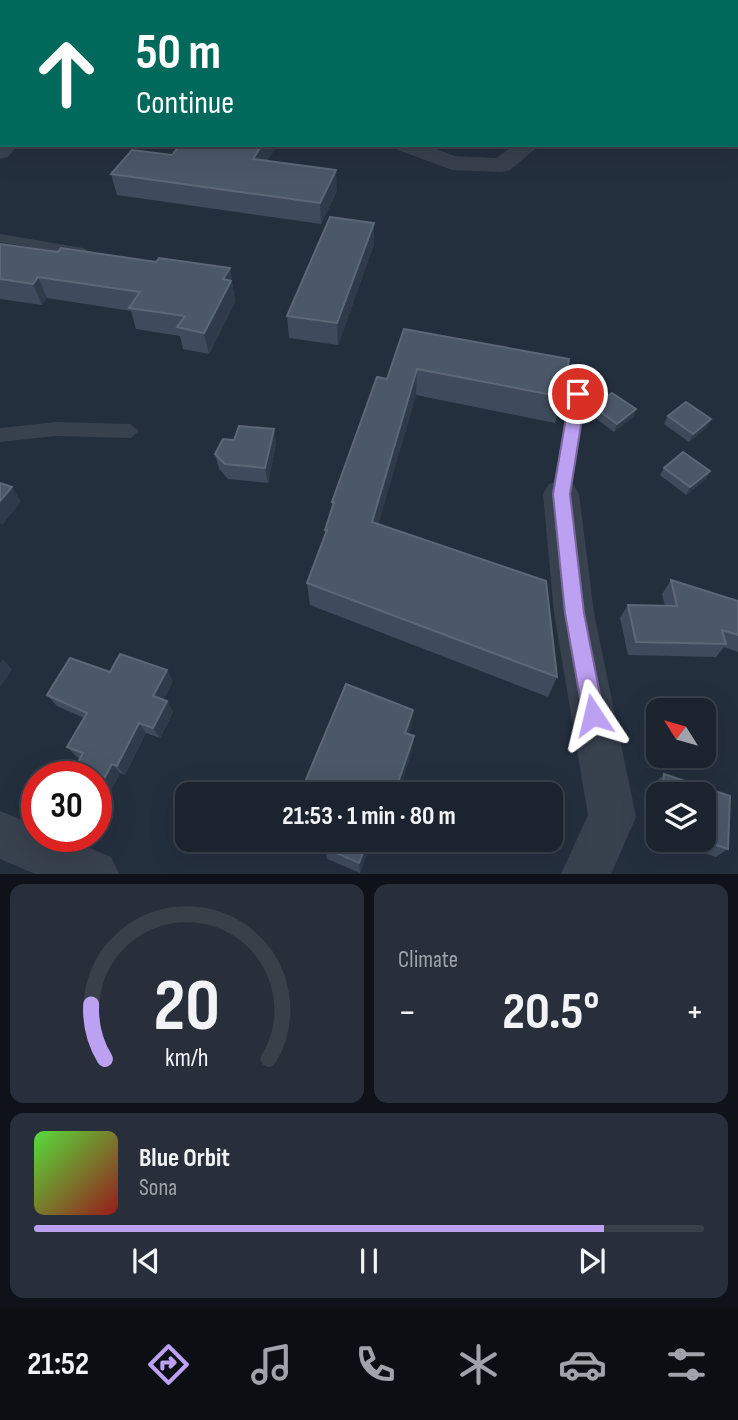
<!DOCTYPE html>
<html lang="en">
<head>
<meta charset="utf-8">
<style>
	:root { --surface:#1b232e; --page:#282f3a; --text:#f1f3f6; --muted:#a0a4aa; --line:#39404a; --accent:#bca0f2 }
	body { margin:0; font-family:"Sofia Sans Condensed",sans-serif; background:var(--page); color:var(--text); height:100vh; display:flex; flex-direction:column; font-size:26px; white-space:nowrap }
	* { box-sizing:border-box; margin:0 }
	p { font-size:23px; color:var(--muted) }
	.icon { flex:none; width:38px; height:38px; fill:none; stroke:currentColor; stroke-width:2; stroke-linecap:round; stroke-linejoin:round }
	.map { position:relative; height:874px; overflow:hidden }
	.sheet { display:flex; flex-direction:column; gap:10px; padding:10px; background:#0f1319; flex:1 }
	.sheet>* { flex:none }
	.hud { position:absolute; left:0px; top:0px; width:738px; height:147px; box-shadow:0 7px 28px #0002,0 0 0 2px var(--line); background:#00695c; color:#fff; overflow:hidden }
	.needle { width:46px; rotate:307deg }
	.buttons { position:absolute; left:646px; top:698px; display:grid; gap:14px }
	.buttons a { display:grid; place-items:center; width:70px; height:70px; border-radius:14px; background:var(--surface); box-shadow:0 7px 28px #0002,0 0 0 2px var(--line); font-size:35px }
	.speed { position:absolute; left:21px; top:761px; display:flex; gap:14px; font-size:35px; font-weight:700; text-align:center }
	.speed>* { display:grid; place-content:center; width:91px; height:91px; border-radius:50%; background:var(--surface); box-shadow:0 7px 28px #0002,0 0 0 2px var(--line); line-height:1 }
	.speed .limit { border:10px solid #d22; background:#fff; color:#111 }
	.pin { position:absolute; display:grid; place-items:center; width:60px; height:60px; color:#fff; margin:-30px; border:4px solid #fff; border-radius:50%; box-shadow:0 2px 7px #0007 }
	.me { position:absolute; width:77px; margin:-38px; rotate:350deg; stroke-linejoin:round; filter:drop-shadow(0 0 5px #0008) }
	.turn { display:flex; align-items:center; gap:24px; height:147px; padding:0 21px; font-size:32px }
	.turn .icon { width:91px; height:91px; stroke-width:2.5 }
	.turn b { display:block; font-size:49px; line-height:60px }
	.big { font-size:52px; font-weight:700; line-height:1.1 }
	.sheet .tile { flex:1; display:flex; flex-direction:column; justify-content:center; gap:10px; min-width:0; padding:0 24px; border-radius:14px; background:var(--page) }
	.sheet .dial { align-items:center; gap:0 }
	.dial svg { height:182px; overflow:visible; fill:none; stroke:var(--line); stroke-width:7; stroke-linecap:round; text-anchor:middle }
	.dial text { fill:var(--text); stroke:none }
	.song { display:flex; align-items:center; gap:21px }
	.cover { width:84px; height:84px; border-radius:10px; background:linear-gradient(135deg,hsl(110 70% 55%),hsl(0 70% 35%)) }
	.played { height:7px; border-radius:4px; background:linear-gradient(90deg,var(--accent) 85%,var(--line) 85%) }
	.keys { display:flex; justify-content:space-around; direction:ltr }
	.heat { display:flex; justify-content:space-between; align-items:center; font-size:38px; direction:ltr }
	.sheet .tiles { flex:1; display:grid; gap:10px; grid-template-columns:1fr 1fr }
	.tile:last-child { grid-column:span 2 }
	.trip { position:absolute; left:175px; top:782px; width:388px; height:70px; border-radius:14px; background:var(--surface); box-shadow:0 7px 28px #0002,0 0 0 2px var(--line); font-weight:700; line-height:70px; text-align:center }
	.tabs { display:flex; height:112px; justify-content:space-around; align-items:center; background:#0b0e12; color:var(--muted) }
	.tabs .icon { width:49px; height:49px }
	.tabs .active { color:var(--accent) }
	.tabs b { font-size:32px; color:var(--text) }
	.map>svg:first-child { display:block }
	.lines { fill:none; stroke-linecap:round; stroke-linejoin:round }
	.lane { fill:#38414e; fill-rule:evenodd }
	.street { fill:#38414e; fill-rule:evenodd }
	.wall { fill:#3f4b5c }
	.shaded-wall { fill:#2f3b4b }
	.building { fill:#4b5868; stroke:#5c6777; stroke-width:2 }
	.route { fill:#bca0f2; stroke:#7a689d; stroke-width:2 }
</style>
</head>
<body>
<div class="map">
<svg width="738" height="874" viewBox="0 0 738 874">
	<rect width="100%" height="100%" fill="#242f3e"/>
	<g class="lines">
		<path class="lane" d="M251 0H261V2H251Z
			M0 234 83 248 90 252 83 256 0 242Z
			M578 388 586 394 570 494 568 499 561 502 554 499 552 494 570 394Z
			M56 422 130 424 139 431 130 438 56 436 0 442V428Z"/>
		<path class="street" d="M277 0H295L296 2H278Z
			M0 140 2 145H18L8 157 0 159Z
			M395 145H427L455 156 497 158 514 145H540L510 170 502 172 452 170 398 150Z
			M561 480 573 484 579 494 594 613 636 817 611 874H561L588 815 554 613 543 494 549 484Z
			M0 811 37 826V836H62L111 857 119 874H35L0 859Z"/>
	</g>
	<path class="wall" d="M267 161 337 191 321 224 117 195 111 174Z
		M374 223V244L338 345 289 338 287 316Z
		M0 244 58 252 230 268 235 302 209 354 183 349 180 336 136 329 131 311 47 298 42 305 0 299Z
		M404 329 563 397 555 423 416 395 378 524 557 677 548 697 310 605 307 583 325 536V530L332 509V502L387 379Z
		M593 406 636 409 633 417 614 432 590 414Z
		M668 416 707 427 689 442 664 424Z
		M274 429 276 444 268 483 228 479 219 469 215 454 234 440Z
		M664 468 710 471 706 479 686 495 660 475Z
		M671 580 738 601V652L724 647 716 657 628 655 620 618 628 605 665 606 662 594Z
		M110 672 173 681 163 699 167 701 173 712 160 738 146 733 125 775 120 773 106 800 96 797V777L80 759 77 757 67 747 84 718 57 706 47 695Z
		M664 774 730 796 728 849 716 857 667 840H704V794H658V837L650 834 654 784Z
		M324 840H382L378 851 369 847 360 873 327 859 325 848 327 841Z"/>
	<path class="shaded-wall" d="M207 0H225L224 2H205Z
		M262 145H278L255 179 253 159Z
		M336 170 337 191 321 224 320 203Z
		M374 223V244L338 345 337 323Z
		M230 268 235 302 209 354 204 333 223 279Z
		M38 277 47 298 42 305 33 284Z
		M417 369 416 395 372 546V522Z
		M636 409 633 417 614 432 617 424Z
		M711 419 707 427 689 442 693 434Z
		M274 429 276 444 268 483 265 468Z
		M710 471 706 479 686 495 690 487Z
		M12 487 21 502 2 525 0 523V501Z
		M3 659 12 670 0 687V663Z
		M167 670 173 681 160 707 153 696Z
		M167 701 173 712 160 738 153 728Z
		M413 710 411 726 404 748 405 733Z
		M139 723 146 733 125 775 117 766Z
		M414 736 412 751 398 794H394Z
		M112 764 120 773 106 800 97 792Z
		M368 840H369V847L360 873 359 863Z
		M379 840H382L378 851Z"/>
	<path class="building" d="M147 0H207L205 2H145Z
		M362 0H577V2H362Z
		M180 145H262L253 159 336 170 320 203 111 174 132 150 172 155Z
		M330 217 374 223 337 323 287 316Z
		M0 244 58 252 61 248 156 262 159 258 230 268 223 279 231 281 204 333 177 327 185 316 129 308 140 292 38 277 33 284 0 279Z
		M404 329 569 359 563 397 417 369 372 522 546 581 557 677 307 583 327 530H325L334 502H332L377 377 387 379Z
		M612 393 636 409 617 424 593 406Z
		M686 402 711 419 693 434 668 416Z
		M239 426 274 429 265 468 225 464 215 454 223 439 234 440Z
		M683 452 710 471 690 487 664 468Z
		M0 483 12 487 0 501Z
		M671 580 738 601V635L722 630 726 644 636 642 628 605 677 606Z
		M120 654 167 670 153 696 167 701 153 728 139 723 117 766 112 764 97 792 96 791V777H70L83 753 67 747 87 713 47 695 70 658 110 672Z
		M346 684 413 710 405 733 414 736 394 794H300Z
		M664 774 730 796 728 849 702 840H704V794H662Z
		M327 840H368L359 863 325 848Z"/>
	<path class="route" d="M578 389 586 394 570 494 584 613 604 715 601 722 593 725 586 722 583 715 565 613 553 494 570 394Z"/>
</svg>
<div class="buttons">
<a><svg class="needle" viewBox="-14 -14 28 28"><path d="M0-13l5 13h-10z" fill="#e53935"/><path d="M0 13l5-13h-10z" fill="#a0a4aa"/></svg></a>
<a><svg class="icon" aria-label="layers" viewBox="0 0 24 24"><path d="M12 4l9 5-9 5-9-5zM3 14l9 5 9-5"/></svg></a>
</div>
<div class="speed"><div class="limit">30</div></div>
<div class="pin" style="left:578px;top:394px;background:#d93025"><svg class="icon" aria-label="arrive" viewBox="0 0 24 24"><path d="M6 21V4h12l-3 4 3 4H6"/></svg></div>
<svg class="me" style="left:593px;top:715px" viewBox="-20 -20 40 40"><path d="M0-17L14 15 0 8-14 15z" fill="#bca0f2" stroke="#fff" stroke-width="4"/></svg>
<div class="trip">21:53 · 1 min · 80 m</div>
<div class="hud">
<div class="turn"><svg class="icon" aria-label="ahead" viewBox="0 0 24 24"><path d="M12 20V5M6 11l6-6 6 6"/></svg><div><b>50 m</b>Continue</div></div>
</div>
</div>
<section class="sheet">
<div class="tiles">
<div class="tile dial"><svg viewBox="0 0 100 80">
<path d="M14 69A42 42 0 1 1 86 69"/>
<path d="M14 69A42 42 0 0 1 8 45" stroke="#bca0f2"/>
<text x="50" y="56" font-size="32" font-weight="700">20</text>
<text x="50" y="72" font-size="11">km/h</text>
</svg></div>
<div class="tile"><p>Climate</p>
<div class="heat"><a>−</a><b class="big">20.5°</b><a>+</a></div>
</div>
<div class="tile">
<div class="song"><i class="cover"></i><div><b>Blue Orbit</b><p>Sona</p></div></div>
<div class="played"></div>
<div class="keys"><svg class="icon" aria-label="previous" viewBox="0 0 24 24"><path d="M18 5L8 12l10 7zM5 5v14"/></svg><svg class="icon" aria-label="pause" viewBox="0 0 24 24"><path d="M8 5v14M16 5v14"/></svg><svg class="icon" aria-label="next" viewBox="0 0 24 24"><path d="M6 5l10 7-10 7zM19 5v14"/></svg></div>
</div>
</div>
</section>
<nav class="tabs">
<b>21:52</b>
<svg class="icon active" aria-label="directions" viewBox="0 0 24 24"><path d="M12 3l9 9-9 9-9-9zM9 14v-3h6M13 9l2 2-2 2"/></svg>
<svg class="icon" aria-label="music" viewBox="0 0 24 24"><path d="M9 18V5l10-2v13"/><circle cx="6" cy="18" r="3"/><circle cx="16" cy="16" r="3"/></svg>
<svg class="icon" aria-label="phone" viewBox="0 0 24 24"><path d="M5 4h4l2 5-3 2q2 4 5 5l2-3 5 2v4C11 20 4 13 5 4z"/></svg>
<svg class="icon" aria-label="climate" viewBox="0 0 24 24"><path d="M12 3v18M4 7l16 10M4 17L20 7"/></svg>
<svg class="icon" aria-label="car" viewBox="0 0 24 24"><path d="M5 17H2v-5l4-1 3-4h7l3 4 3 1v5h-3M9 17h6M6 11h13"/><circle cx="7" cy="17" r="2"/><circle cx="17" cy="17" r="2"/></svg>
<svg class="icon" aria-label="filters" viewBox="0 0 24 24"><path d="M4 7h16M4 17h16"/><circle cx="9" cy="7" r="2"/><circle cx="15" cy="17" r="2"/></svg>
</nav>
</body>
</html>
